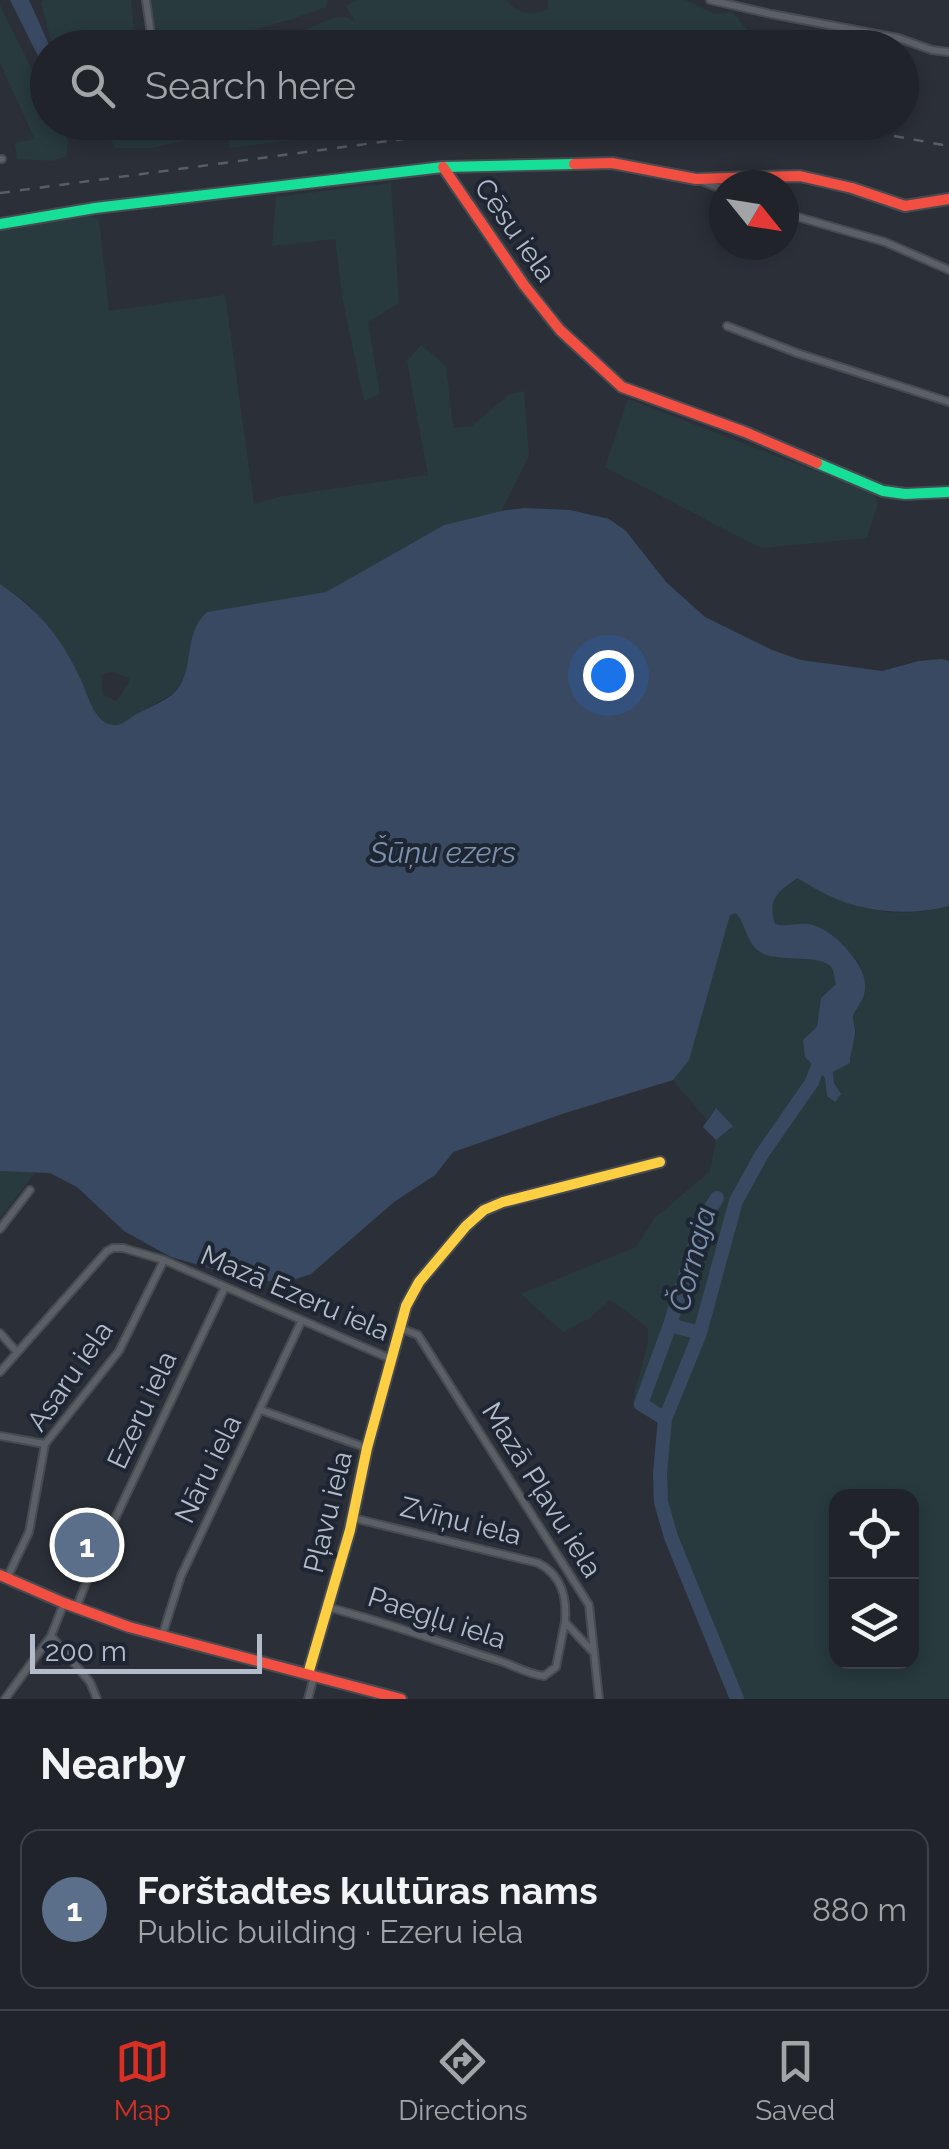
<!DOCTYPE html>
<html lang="en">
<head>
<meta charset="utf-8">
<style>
  :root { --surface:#20242a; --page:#282c32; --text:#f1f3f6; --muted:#a2a4a8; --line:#3d4147; --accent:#d93025 }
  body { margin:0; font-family:Raleway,sans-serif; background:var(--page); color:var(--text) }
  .controls { position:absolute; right:30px; bottom:30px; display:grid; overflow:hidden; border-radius:20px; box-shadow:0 5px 15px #0003 }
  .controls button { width:90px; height:90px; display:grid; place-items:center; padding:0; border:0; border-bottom:2px solid var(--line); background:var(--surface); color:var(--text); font:50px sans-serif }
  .compass { position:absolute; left:709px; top:170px; width:90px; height:90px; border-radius:50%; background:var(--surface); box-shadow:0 5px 15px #0003; rotate:120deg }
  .scale { position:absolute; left:30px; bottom:25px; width:232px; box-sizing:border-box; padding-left:10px; border:5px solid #b5bcc9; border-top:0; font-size:28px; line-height:35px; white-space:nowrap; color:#b5bcc9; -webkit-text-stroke:8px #1e2633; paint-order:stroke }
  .you { position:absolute; left:608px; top:675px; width:35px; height:35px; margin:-25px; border:8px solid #fff; border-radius:50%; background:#1a73e8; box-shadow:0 0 0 15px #1a73e833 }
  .badge { display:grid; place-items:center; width:65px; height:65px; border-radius:50%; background:var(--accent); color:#fff; font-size:32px; font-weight:700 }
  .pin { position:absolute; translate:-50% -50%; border:5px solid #fff; box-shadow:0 2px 10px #0006 }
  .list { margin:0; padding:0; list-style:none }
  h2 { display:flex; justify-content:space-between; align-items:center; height:130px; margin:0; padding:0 40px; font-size:42px }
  h2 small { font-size:32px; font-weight:400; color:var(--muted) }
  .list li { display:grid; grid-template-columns:65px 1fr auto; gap:30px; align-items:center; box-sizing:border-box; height:160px; margin:0 20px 20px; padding:0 20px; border:2px solid var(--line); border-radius:20px }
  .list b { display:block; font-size:38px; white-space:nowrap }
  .list p { margin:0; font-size:32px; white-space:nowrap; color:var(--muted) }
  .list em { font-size:32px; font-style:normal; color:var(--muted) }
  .icon { flex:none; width:55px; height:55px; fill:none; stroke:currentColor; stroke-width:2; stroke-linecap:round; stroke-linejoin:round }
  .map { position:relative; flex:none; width:949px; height:1699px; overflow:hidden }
  .search { position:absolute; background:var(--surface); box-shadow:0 5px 15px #0003; left:30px; right:30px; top:30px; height:110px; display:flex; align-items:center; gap:25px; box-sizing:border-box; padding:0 35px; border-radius:55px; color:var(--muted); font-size:38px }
  .sheet { height:310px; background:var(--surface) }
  nav { display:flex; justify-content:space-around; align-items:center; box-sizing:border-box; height:140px; border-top:2px solid var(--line); background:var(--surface); font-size:28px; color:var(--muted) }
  nav a { display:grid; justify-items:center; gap:5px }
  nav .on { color:var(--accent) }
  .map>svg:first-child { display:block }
</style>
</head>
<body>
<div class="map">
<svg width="949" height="1699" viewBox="0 0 949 1699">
  <rect width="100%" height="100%" fill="#2b3038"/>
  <path fill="#283a3e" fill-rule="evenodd" d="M44 0H131L134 34 142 36 144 47H116H118L117 37 53 47 41 3Z
    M151 0H327L326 7 292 19 193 47 158 48Z
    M357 0H507C516 15 533 16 548 9V0H685L714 14 732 12 749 32 758 47H251L300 32 333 18 345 17 356 22 346 6Z
    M0 5 47 100 48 122 59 123 68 141 66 156 53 161 17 159 15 143 35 139 0 63Z
    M103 123V122L429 123 229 148 227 132 151 148H115Z
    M391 183 399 303 368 322 380 394 364 401 343 301 335 239 272 246 276 197Z
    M90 216 99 220 109 311 225 295 254 504 283 496 428 475 407 361 421 345 446 366 453 428 472 426 508 395 524 391 529 455 501 511 444 525 326 592 207 612 202 649 174 693 149 707 123 733 88 714 30 605 0 584V230ZM112 672 129 678V682L116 701 103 695 101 677 104 673Z
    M628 399 873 493 878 503 867 538 761 548 605 467Z
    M793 867C813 879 833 895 855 904 883 916 920 914 949 906V1699H731L710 1641 674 1564 653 1497 658 1422 633 1408C633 1382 652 1350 647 1327L614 1302 609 1301 590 1318 563 1332 521 1294 636 1247 655 1218 710 1171 716 1140 733 1125 716 1108 707 1120 673 1080 565 1113 454 1152 440 1169 434 1136 701 920ZM842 943 861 966 865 982 864 996 853 1017 856 1034 851 1051 850 1062 833 1072 836 1088 827 1096 825 1078 805 1057 817 1027 821 998 836 984 831 967 823 960 774 958ZM836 1496H912V1662H836Z
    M0 1171 36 1172 0 1218Z"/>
  <path fill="#3a4962" d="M10 0H29L50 47 48 48 47 66H43Z
    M524 508 570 510 609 519 626 531 666 582 705 617 772 650 801 660 882 671 919 661 942 659 949 661V906C913 916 866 913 832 897 820 892 808 884 797 878 778 892 767 899 775 924 788 928 800 921 813 925 825 929 837 938 845 947 857 961 869 976 864 995 862 1003 855 1009 853 1017 853 1021 855 1028 855 1032 855 1042 850 1052 850 1063L833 1072 834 1083 841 1094 835 1102 827 1096 825 1078 805 1057 803 1040 817 1027 821 998 836 984C834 979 834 973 832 968 822 953 780 963 762 953 746 944 747 926 736 913L730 915 689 1060 673 1080 565 1113 453 1152 435 1175 394 1202 311 1274 290 1281H255L171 1257 124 1231 77 1187 50 1173 0 1171V584C38 610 59 634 79 676 87 691 93 722 112 725 123 727 129 717 139 713 149 707 164 702 173 694 197 672 181 635 207 612L326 592 444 525 501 511Z
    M716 1108 733 1126 716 1140 703 1127Z"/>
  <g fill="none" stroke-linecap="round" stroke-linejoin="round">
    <path stroke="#3a4962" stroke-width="14" d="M670 1325 700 1333
      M665 1419 641 1404 670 1325 701 1224 717 1198
      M737 1699 671 1537 661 1502 660 1473 665 1419 700 1333 736 1201 762 1154 812 1082 822 1055"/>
    <defs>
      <path id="street" d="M146 0 153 48
        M710 0 771 14 898 38 932 50 949 52
        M0 159H2
        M702 181 724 190
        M784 213 885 242 949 270
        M727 326 797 353 949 402
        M0 1229 30 1190
        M400 1328 418 1335 589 1605 599 1699
        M0 1333 17 1352
        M0 1372 107 1251 113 1248H123L164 1260 391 1359
        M261 1410 367 1448
        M0 1436 45 1444
        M353 1518 538 1563C562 1575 567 1597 565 1622L593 1652
        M7 1578 29 1532 45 1444 119 1351 164 1260
        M327 1607C386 1622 442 1643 500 1661 515 1666 528 1674 544 1676L556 1667 565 1622
        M76 1608 95 1561 225 1287
        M51 1636 90 1682 97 1699
        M162 1636 181 1576 301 1322
        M5 1699 51 1636 64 1603
        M308 1699 314 1676"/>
      <path id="fast" d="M0 224 95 208 443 167 574 164
        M817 463 883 491 905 494 949 492"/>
      <path id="slow" d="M308 1674 350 1530 367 1448 406 1306 419 1282 466 1226 484 1210 503 1202 660 1162"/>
      <path id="jam" d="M574 164 612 163 696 179 800 176 852 188 905 206 949 199
        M443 167 524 285 560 330 622 387 745 432 817 463
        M0 1575 64 1603 129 1627 401 1699"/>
    </defs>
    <use href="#street" stroke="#474b51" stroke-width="10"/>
    <use href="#fast" stroke="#474b51" stroke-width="14"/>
    <use href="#slow" stroke="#474b51" stroke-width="14"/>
    <use href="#jam" stroke="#474b51" stroke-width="14"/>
    <use href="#street" stroke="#5b5f66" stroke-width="6"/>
    <use href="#fast" stroke="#16e098" stroke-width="10"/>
    <use href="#slow" stroke="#ffcf43" stroke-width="10"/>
    <use href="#jam" stroke="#f24e42" stroke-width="10"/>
    <path stroke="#595d64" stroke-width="2.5" stroke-dasharray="10 10" stroke-linecap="butt" d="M795 122 883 134 949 146
      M0 193 530 122"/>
  </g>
  <g text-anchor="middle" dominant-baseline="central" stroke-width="8" stroke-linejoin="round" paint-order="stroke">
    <g font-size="28" fill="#b5bcc9" stroke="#1e2633">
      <text transform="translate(515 230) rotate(55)">Cēsu iela</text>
      <text transform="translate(295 1293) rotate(23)">Mazā Ezeru iela</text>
      <text transform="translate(70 1376) rotate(-55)">Asaru iela</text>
      <text transform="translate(142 1410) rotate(-65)">Ezeru iela</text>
      <text transform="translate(208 1469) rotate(-64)">Nāru iela</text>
      <text transform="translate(542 1490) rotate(58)">Mazā Pļavu iela</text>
      <text transform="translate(328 1512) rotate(-76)">Pļavu iela</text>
      <text transform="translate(461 1521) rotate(14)">Zvīņu iela</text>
      <text transform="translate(437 1618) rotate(18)">Paegļu iela</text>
    </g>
    <g font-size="30" font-style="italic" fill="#7d91af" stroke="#1e2633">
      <text x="443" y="852">Šūņu ezers</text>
      <text transform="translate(692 1259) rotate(-75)">Čornaja</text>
    </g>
  </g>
</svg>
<div class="controls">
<button><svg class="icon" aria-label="locate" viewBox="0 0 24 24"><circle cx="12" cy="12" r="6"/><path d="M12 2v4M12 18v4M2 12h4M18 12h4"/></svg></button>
<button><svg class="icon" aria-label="layers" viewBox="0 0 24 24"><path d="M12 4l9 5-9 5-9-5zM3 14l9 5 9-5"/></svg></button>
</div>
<svg class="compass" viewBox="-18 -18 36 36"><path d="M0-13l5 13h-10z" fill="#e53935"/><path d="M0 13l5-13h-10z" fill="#a2a4a8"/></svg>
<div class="scale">200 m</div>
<div class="you"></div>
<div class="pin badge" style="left:87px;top:1545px;background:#5c6f8a">1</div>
<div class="search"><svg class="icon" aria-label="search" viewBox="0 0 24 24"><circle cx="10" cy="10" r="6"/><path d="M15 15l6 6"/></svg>Search here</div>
</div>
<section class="sheet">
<h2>Nearby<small></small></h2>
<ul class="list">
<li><span class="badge" style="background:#5c6f8a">1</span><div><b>Forštadtes kultūras nams</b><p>Public building · Ezeru iela</p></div><em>880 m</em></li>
</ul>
</section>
<nav>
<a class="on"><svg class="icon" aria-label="map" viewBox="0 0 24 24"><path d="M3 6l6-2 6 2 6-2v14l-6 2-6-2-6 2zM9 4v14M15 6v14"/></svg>Map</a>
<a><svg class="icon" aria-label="directions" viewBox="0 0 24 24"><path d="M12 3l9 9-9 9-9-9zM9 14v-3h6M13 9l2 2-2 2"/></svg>Directions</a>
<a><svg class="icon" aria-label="saved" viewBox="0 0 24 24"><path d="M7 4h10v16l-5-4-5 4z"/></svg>Saved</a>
</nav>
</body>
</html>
